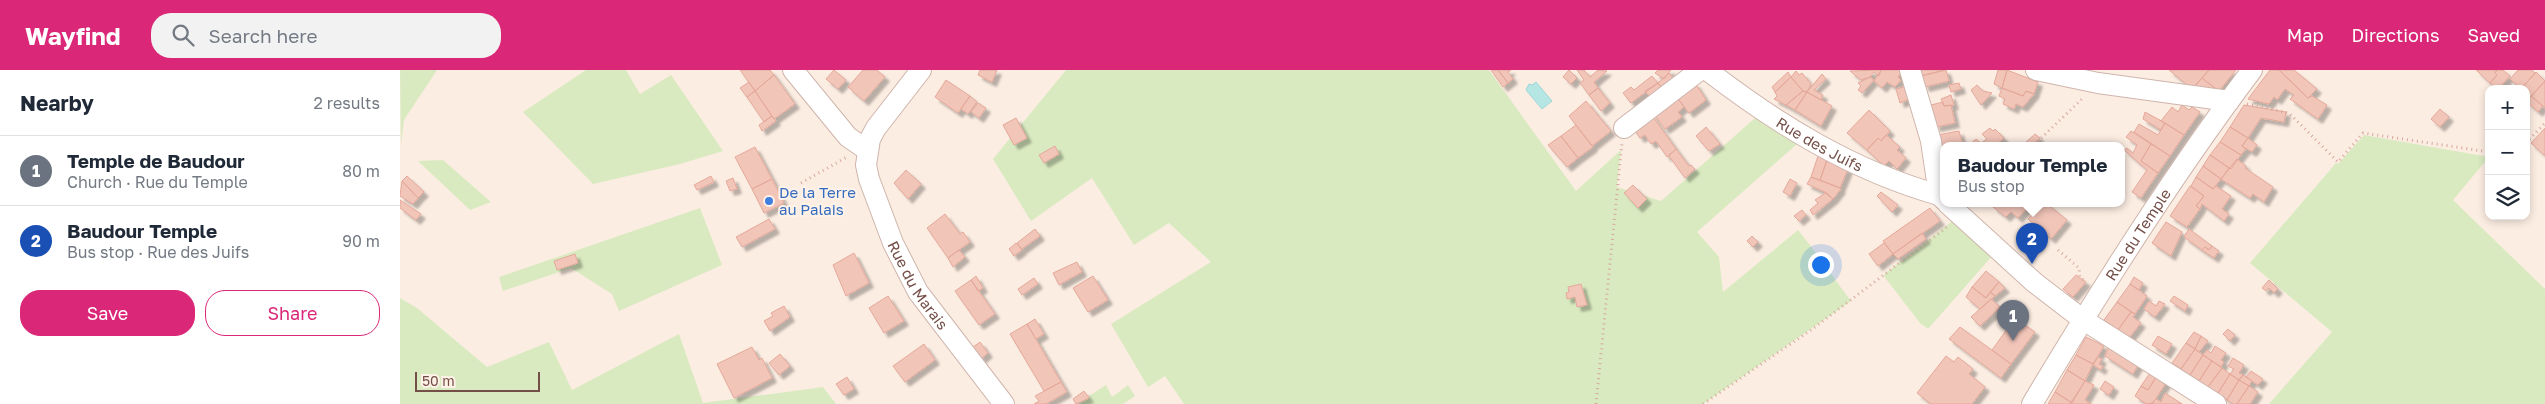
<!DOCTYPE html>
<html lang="en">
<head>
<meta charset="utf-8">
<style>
  :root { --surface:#fff; --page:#f2f2f3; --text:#1f2937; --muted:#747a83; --line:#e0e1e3; --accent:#db2777 }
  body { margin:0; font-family:"Golos Text",sans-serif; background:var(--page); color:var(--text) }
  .controls { position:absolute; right:15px; top:15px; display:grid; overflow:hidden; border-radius:10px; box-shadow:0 2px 8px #0003 }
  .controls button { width:45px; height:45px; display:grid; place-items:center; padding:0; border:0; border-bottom:1px solid var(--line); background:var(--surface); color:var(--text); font:25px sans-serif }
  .scale { position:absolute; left:15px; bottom:12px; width:125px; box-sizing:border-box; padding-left:5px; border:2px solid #744f48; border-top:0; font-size:14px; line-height:18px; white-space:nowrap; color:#744f48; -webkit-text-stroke:4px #fff2e8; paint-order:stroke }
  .you { position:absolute; left:1420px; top:194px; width:18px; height:18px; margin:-12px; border:4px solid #fff; border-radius:50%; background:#1a73e8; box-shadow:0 0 0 8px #1a73e833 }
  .badge { display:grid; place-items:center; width:32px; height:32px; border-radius:50%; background:var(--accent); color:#fff; font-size:16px; font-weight:700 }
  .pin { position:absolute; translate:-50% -41px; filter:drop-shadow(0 1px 2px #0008) }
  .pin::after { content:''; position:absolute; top:26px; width:18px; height:15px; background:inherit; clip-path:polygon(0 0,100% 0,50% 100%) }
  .popup { position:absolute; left:1540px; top:72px; width:185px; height:65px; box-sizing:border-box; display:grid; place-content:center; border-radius:10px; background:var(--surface); filter:drop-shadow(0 1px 4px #0005); font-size:16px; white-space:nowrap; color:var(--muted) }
  .popup b { font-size:19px; color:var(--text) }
  .popup::after { content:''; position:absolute; left:50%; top:100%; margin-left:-10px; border:10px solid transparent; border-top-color:var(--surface) }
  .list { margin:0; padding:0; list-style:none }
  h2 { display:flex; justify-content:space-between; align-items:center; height:65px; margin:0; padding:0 20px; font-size:21px }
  h2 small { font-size:16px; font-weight:400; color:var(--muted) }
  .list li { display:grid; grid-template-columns:32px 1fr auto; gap:15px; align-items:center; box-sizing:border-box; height:70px; padding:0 20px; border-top:1px solid var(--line) }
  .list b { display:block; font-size:19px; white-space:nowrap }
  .list p { margin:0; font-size:16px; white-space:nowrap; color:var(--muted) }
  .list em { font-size:16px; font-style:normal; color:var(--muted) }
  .actions { display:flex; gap:10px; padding:15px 20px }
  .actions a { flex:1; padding:11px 0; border:1px solid var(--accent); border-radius:20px; text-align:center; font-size:18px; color:var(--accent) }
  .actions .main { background:var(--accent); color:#fff }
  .icon { flex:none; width:28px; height:28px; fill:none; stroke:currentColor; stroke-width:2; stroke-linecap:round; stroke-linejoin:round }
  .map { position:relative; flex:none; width:2145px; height:334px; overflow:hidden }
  header { display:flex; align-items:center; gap:30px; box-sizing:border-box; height:70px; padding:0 25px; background:var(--accent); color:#fff }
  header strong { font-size:24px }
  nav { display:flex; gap:28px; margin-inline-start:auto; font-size:18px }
  .search { width:350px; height:45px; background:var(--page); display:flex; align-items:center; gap:12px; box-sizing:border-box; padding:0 18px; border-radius:20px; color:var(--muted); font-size:19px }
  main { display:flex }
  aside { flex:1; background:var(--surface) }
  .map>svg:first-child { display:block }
</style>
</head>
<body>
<header>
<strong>Wayfind</strong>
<div class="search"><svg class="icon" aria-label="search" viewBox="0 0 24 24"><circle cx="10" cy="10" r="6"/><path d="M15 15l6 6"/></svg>Search here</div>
<nav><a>Map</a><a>Directions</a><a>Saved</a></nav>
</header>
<main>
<aside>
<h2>Nearby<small>2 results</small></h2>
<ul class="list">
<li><span class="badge" style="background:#6b7280">1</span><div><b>Temple de Baudour</b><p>Church · Rue du Temple</p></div><em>80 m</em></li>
<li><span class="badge" style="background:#1a4fb4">2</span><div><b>Baudour Temple</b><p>Bus stop · Rue des Juifs</p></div><em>90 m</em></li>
</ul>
<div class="actions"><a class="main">Save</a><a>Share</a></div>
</aside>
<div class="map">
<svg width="2145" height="334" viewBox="0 0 2145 334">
  <defs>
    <filter id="shadow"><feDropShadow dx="4.5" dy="4.5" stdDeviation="1" flood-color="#0004"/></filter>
  </defs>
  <rect width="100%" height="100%" fill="#fcede2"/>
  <path fill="#d9eac0" d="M0 0H37L4 50 1 75Z
    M186 0H226L240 24 271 5 323 81 280 94 193 114 123 42Z
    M666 0H1089L1176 121 1221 80 1217 117 1261 131 1363 41 1405 67 1297 162 1319 187 1323 222 1398 160C1417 183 1433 207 1451 231L1303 334H784L765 306 748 317 711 254 811 192 769 153 734 175 692 108 631 151 593 89Z
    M1964 65 2089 87 2053 130 2145 219V334H1869L1932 262 1850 193 1936 93 1938 94Z
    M43 90 91 132 70 140 18 91Z
    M300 138 322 195 219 241 212 224 171 198 103 221 99 207Z
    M1555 149 1594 184 1528 259 1520 253 1483 205Z
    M0 228 17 238 87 297 149 272 172 320 279 264 303 333 423 317 436 334H0Z
    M706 315 712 327 728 315 735 326 723 334H677Z"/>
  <path fill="#b6e6e3" stroke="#9dd7d5" d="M1136 12 1152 31 1142 39 1126 20 1129 14 1132 15Z"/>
  <path fill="#f2c5b9" stroke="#e4a89a" filter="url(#shadow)" d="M340 0H370L374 5 355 21Z
    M434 0 446 10 438 19 426 9Z
    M463 0H477L485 7 464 31 448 17Z
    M580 0H597L592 12 578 5Z
    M1091 0H1098L1108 13 1103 17Z
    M1098 0H1111L1108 2 1113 9 1108 13Z
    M1169 0 1177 8 1171 14 1163 7Z
    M1177 0H1184L1190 7 1198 0 1207 1 1194 12 1198 18 1189 25 1180 13 1184 10Z
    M1258 0H1271L1264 9 1255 3Z
    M1481 0 1479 6 1474 2 1470 7 1461 10 1450 1Z
    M1481 0H1503L1498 7 1501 10 1495 17 1487 12 1482 18 1474 11Z
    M1520 0H1544L1521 6Z
    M1546 0 1549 11 1525 17 1521 6Z
    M1598 0H1607L1602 18 1594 14Z
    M1607 0 1638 12 1634 24 1626 21 1623 26 1602 18Z
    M1769 0H1809L1792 19Z
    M1809 0H1836L1819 21 1802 8Z
    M1870 0H1879L1908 28 1912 26 1927 35 1918 49 1890 29 1894 25 1885 19 1877 30 1874 27 1869 34 1848 29Z
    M1879 0H1894L1917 19 1908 28Z
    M2076 0H2097L2095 3 2097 5 2090 13Z
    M2097 0H2103L2110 6 2098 19 2090 13 2097 5 2095 3Z
    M2118 0H2132L2135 3 2121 19 2110 9Z
    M1396 1 1399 5 1402 3 1411 14 1407 22 1403 21 1391 7Z
    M1388 2 1391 7 1375 22 1372 17Z
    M2136 2 2145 11 2130 28 2126 25V19H2121Z
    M1269 3 1277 13 1264 22 1258 13Z
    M1422 4 1426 9 1414 20 1423 25 1421 30 1407 22Z
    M374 5 395 34 374 49 355 21Z
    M1252 6 1258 13 1231 33 1223 23 1231 17 1234 20Z
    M1391 7 1403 21 1386 35 1374 29 1377 26 1375 22Z
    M1470 7 1474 10 1462 23 1458 20 1461 16 1458 13Z
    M1802 8 1816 19 1814 24H1805L1795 16Z
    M546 10 570 26 558 43 535 27Z
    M2145 11V38L2131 26Z
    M349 12 355 21 347 27 340 18Z
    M1258 13 1264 22 1252 30 1245 21Z
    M1295 13 1306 30 1289 43 1276 26Z
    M1559 13 1561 19 1551 22 1549 15Z
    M1577 15 1583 21 1592 23 1581 35 1571 20Z
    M1508 16 1512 28 1500 33 1496 19Z
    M1198 18 1210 33 1201 41 1189 25Z
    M1602 18 1623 26 1626 21 1634 24 1623 37 1616 34 1614 39 1603 34 1605 29 1599 26Z
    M355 21 372 46 364 52 347 27Z
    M1403 21 1407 22 1395 40 1386 35Z
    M1407 22 1432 36 1421 56 1395 40Z
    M1551 25 1554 35 1544 36 1541 29Z
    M570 26 577 32 568 44 561 39Z
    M1276 26 1284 37 1278 42 1282 47 1265 59 1252 42Z
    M2131 26 2143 36 2138 42 2127 32Z
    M1186 31 1211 61 1192 76 1169 46Z
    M1543 32 1544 36 1551 35 1555 53 1536 57 1531 35Z
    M578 33 586 38 579 48 571 42Z
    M1782 35 1789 40 1792 37 1800 42 1784 65 1761 51 1772 37 1778 42Z
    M1844 35 1886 42 1884 52 1861 48 1848 68 1830 57Z
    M2040 39 2049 47 2040 57 2031 49Z
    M1469 40 1490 61 1481 71 1478 68 1467 80 1447 63Z
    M1745 42 1765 53 1761 60 1743 49Z
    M1251 44 1276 79 1267 87 1256 71 1251 74 1245 65 1240 68 1233 58Z
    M372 46 376 51 362 61 359 55Z
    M616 48 627 68 614 75 603 55Z
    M1765 53 1784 65 1770 86 1734 62 1739 54 1758 65Z
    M1176 55 1193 77 1178 88 1161 66Z
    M1306 57 1320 74 1309 81 1296 66Z
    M1830 57 1848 68 1842 76 1846 79 1841 85 1820 72Z
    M1590 58 1593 61 1595 59 1604 68 1596 75H1569L1576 69 1581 73 1587 69 1582 64Z
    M2145 58V86L2131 73Z
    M1559 61 1563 75H1543V85L1538 65Z
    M1731 61 1751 74 1741 91 1758 103 1741 128 1732 122 1747 100 1724 80 1727 78 1733 83 1737 75 1726 67Z
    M1635 64 1640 68 1632 75H1628L1625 73Z
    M1486 65 1500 77 1497 80 1506 88 1497 99 1489 91 1484 96 1467 80 1478 68 1481 71Z
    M1161 66 1178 88 1167 97 1148 75Z
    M1848 68 1857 75 1852 82 1842 76Z
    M1820 72 1841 85 1831 99 1810 85Z
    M1751 74 1770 86 1758 103 1741 91Z
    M655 76 659 84 644 93 639 85Z
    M355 77 372 109 352 119 335 87Z
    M1276 79 1289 96 1291 95 1295 99 1285 108 1269 86Z
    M1810 85 1829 98 1821 109 1803 96Z
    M1418 86 1427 90 1420 110 1411 107Z
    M1837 89 1846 96 1845 98 1873 117 1864 132 1853 124 1850 128 1821 109Z
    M1427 90 1448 99 1440 118 1420 110Z
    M1803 96 1821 109 1813 119 1796 107Z
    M506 100 521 114 508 129 494 113Z
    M7 106 24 122 18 128 2 111Z
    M311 106 314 112 297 120 294 115Z
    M1411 107 1440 118 1441 119 1433 129 1427 123 1407 114Z
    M1796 107 1813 119 1816 116 1831 126 1822 139 1829 144 1824 151 1802 134 1800 139 1796 136 1804 126 1791 116Z
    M333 108 337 119 330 121 326 111Z
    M372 109 384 133 364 143 352 119Z
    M1390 109 1397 113 1390 126 1383 122Z
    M2 111 18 128 13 134 0 126Z
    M1233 115 1247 129 1238 138 1224 123Z
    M1790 116 1804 126 1796 136 1800 139 1787 157 1770 146Z
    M1481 122 1498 135 1492 142 1477 126Z
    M1425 123 1433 129 1413 145 1410 140 1418 133 1415 130Z
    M0 130 21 144 16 150 0 138Z
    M1597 133H1623L1628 137 1618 148 1611 142 1606 147 1593 137Z
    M1643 133H1646L1667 150 1651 169 1628 149Z
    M1530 138 1540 151 1493 184 1483 171Z
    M1402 140 1406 145 1399 151 1394 146Z
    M545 144 560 164 563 162 570 172 548 188 527 158Z
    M369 149 375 159 342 177 336 167Z
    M1766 152 1782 162 1771 186 1752 173Z
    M635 159 640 166 622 179 617 173Z
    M1789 159 1812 176 1809 180 1805 177 1802 180 1784 167Z
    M1522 163 1526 169 1498 189 1493 184Z
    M1352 166 1358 172 1353 177 1347 171Z
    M616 173 622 180 614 186 609 179Z
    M1484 173 1493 184 1478 196 1469 184Z
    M1812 176 1819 181 1814 188 1802 180 1805 177 1809 180Z
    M559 180 565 187 553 197 548 188Z
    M454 183 469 213 446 226 433 195Z
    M175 184 178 193 157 200 154 191Z
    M677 192 682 202 659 215 653 203Z
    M1586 201 1599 212 1586 228 1572 217Z
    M1676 205 1686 212 1673 227 1663 219Z
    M576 206 583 218 578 221 571 210Z
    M693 206 708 230 688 242 673 218Z
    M1734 207 1743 213 1739 220 1730 214Z
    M634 208 638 214 622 225 618 219Z
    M571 210 595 244 579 255 555 221Z
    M1869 210 1878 219 1874 223 1869 218 1866 221 1862 218Z
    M1599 212 1605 218 1595 226 1590 222Z
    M1181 214 1187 235 1177 237 1175 227 1167 229 1166 223 1169 222 1168 217Z
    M1730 214 1747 226 1735 244 1717 232Z
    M1572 217 1586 228 1590 222 1595 226 1580 239 1566 227Z
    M488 226 504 251 484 263 469 238Z
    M1774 226 1788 235 1785 241 1770 231Z
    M1591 229 1600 237 1580 256 1571 247Z
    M1749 231 1756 236 1759 231 1765 234 1755 247 1744 239Z
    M1717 232 1731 242 1718 260 1704 250Z
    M384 236 390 247 370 261 364 251 373 246 371 243Z
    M1731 242 1735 244 1733 247 1741 253 1729 268 1718 260Z
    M1615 248 1635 262 1611 294 1592 280Z
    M635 249 644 264 636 269 627 254Z
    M627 254 661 312 644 321 610 264Z
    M1560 257 1611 294 1601 308 1549 269Z
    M1828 259 1835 265 1830 271 1823 264Z
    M1794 262 1801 266 1795 279 1786 273Z
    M1758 266 1772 274 1766 284 1752 275Z
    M1801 266 1808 271 1799 282 1795 279Z
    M1686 267 1704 276 1693 294 1676 285Z
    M580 272 588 283 581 289 573 277Z
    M1786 273 1795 279 1781 299 1772 293Z
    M524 274 535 290 505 312 493 296Z
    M1709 275 1740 292 1733 304 1705 286Z
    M1815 276 1826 283 1821 290 1824 292 1821 297 1803 285 1807 280 1811 283Z
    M352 277 359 290 362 288 372 308 334 328 317 294Z
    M1795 279 1803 285 1790 305 1781 299Z
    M380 284 390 296 379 305 369 293Z
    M1676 285 1693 294 1685 311 1667 300Z
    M1803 285 1812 291 1799 311 1790 305Z
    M1546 286 1554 292 1558 287 1573 299 1569 304 1585 317 1572 334H1531L1517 323Z
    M1698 287 1702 289 1699 294 1703 296 1701 300 1693 295Z
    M1833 288 1844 295 1839 303 1843 305 1839 310 1830 304 1834 299 1828 296Z
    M1812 291 1822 298 1808 317 1799 311Z
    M1822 298 1830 304 1818 323 1808 317Z
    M1667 300 1685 311 1672 333 1655 322Z
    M1752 300 1758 304 1748 320 1741 316Z
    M1851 301 1863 309 1858 315 1846 307Z
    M1758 304 1768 310 1753 333 1746 334 1735 326 1741 316 1748 320Z
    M1830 304 1839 310 1827 330 1818 323Z
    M1843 305 1852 311 1849 316 1839 310Z
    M447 307 454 319 444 325 436 314Z
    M1839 310 1849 316 1837 334H1833L1827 330Z
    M1685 311 1694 315 1685 330 1691 334H1670Z
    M1705 311 1714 317 1709 325 1700 319Z
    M661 312 667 322 646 334H634L639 331 635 326Z
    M1849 316 1858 322 1850 334H1837Z
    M684 321 689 328 676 334 673 329Z
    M1655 322 1671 332 1670 334H1648Z
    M1765 323 1782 334H1751L1756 329 1761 332Z"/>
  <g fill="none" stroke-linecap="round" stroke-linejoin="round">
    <defs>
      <g id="minor">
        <path d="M393 0 448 67 467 80"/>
        <path id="s1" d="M521 0 476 58 470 69 466 95 469 109 493 173 518 222 604 334"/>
        <path id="s2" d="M1307 0C1377 54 1453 101 1539 125L1543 129"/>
        <path d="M1510 0 1531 71 1539 125"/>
        <path d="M1636 0 1698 13 1829 31"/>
        <path d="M1224 58 1300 0"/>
        <path d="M1547 133 1635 213 1682 249 1816 334"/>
        <path id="s3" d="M1632 334C1700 220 1772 106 1852 0"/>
      </g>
    </defs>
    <use href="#minor" stroke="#cfb5ac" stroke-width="22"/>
    <path stroke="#d6a89d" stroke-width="3" stroke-dasharray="1 4" stroke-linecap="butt" d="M1847 34 1889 43 1938 92 1963 63 2089 82
      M2126 73 2145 53
      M1634 75 1684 27
      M401 113 447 87
      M1658 180 1679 198 1680 207 1686 212
      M1196 334 1222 73
      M1303 334 1411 260 1547 157"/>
    <use href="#minor" stroke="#fff" stroke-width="20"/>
  </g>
  <circle fill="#3f7fe0" stroke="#fff2e8" stroke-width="2" cx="369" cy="131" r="5"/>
  <g text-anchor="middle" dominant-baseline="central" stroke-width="4" stroke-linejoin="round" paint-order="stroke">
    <g font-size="15" fill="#744f48" stroke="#fff2e8">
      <text stroke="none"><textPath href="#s2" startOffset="135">Rue des Juifs</textPath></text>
      <text stroke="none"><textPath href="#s3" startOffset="200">Rue du Temple</textPath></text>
      <text stroke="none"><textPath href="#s1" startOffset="244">Rue du Marais</textPath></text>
    </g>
    <g font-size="15" fill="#366cbe" stroke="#fff2e8" text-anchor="start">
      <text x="379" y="122">De la Terre<tspan x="379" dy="17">au Palais</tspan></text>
    </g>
  </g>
</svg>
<div class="controls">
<button>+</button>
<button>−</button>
<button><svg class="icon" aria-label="layers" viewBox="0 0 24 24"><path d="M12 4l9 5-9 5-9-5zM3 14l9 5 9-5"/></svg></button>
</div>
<div class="scale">50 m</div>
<div class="you"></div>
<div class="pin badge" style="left:1613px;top:271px;background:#6b7280">1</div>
<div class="pin badge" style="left:1632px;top:194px;background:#1a4fb4">2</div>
<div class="popup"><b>Baudour Temple</b>Bus stop</div>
</div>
</main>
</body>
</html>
